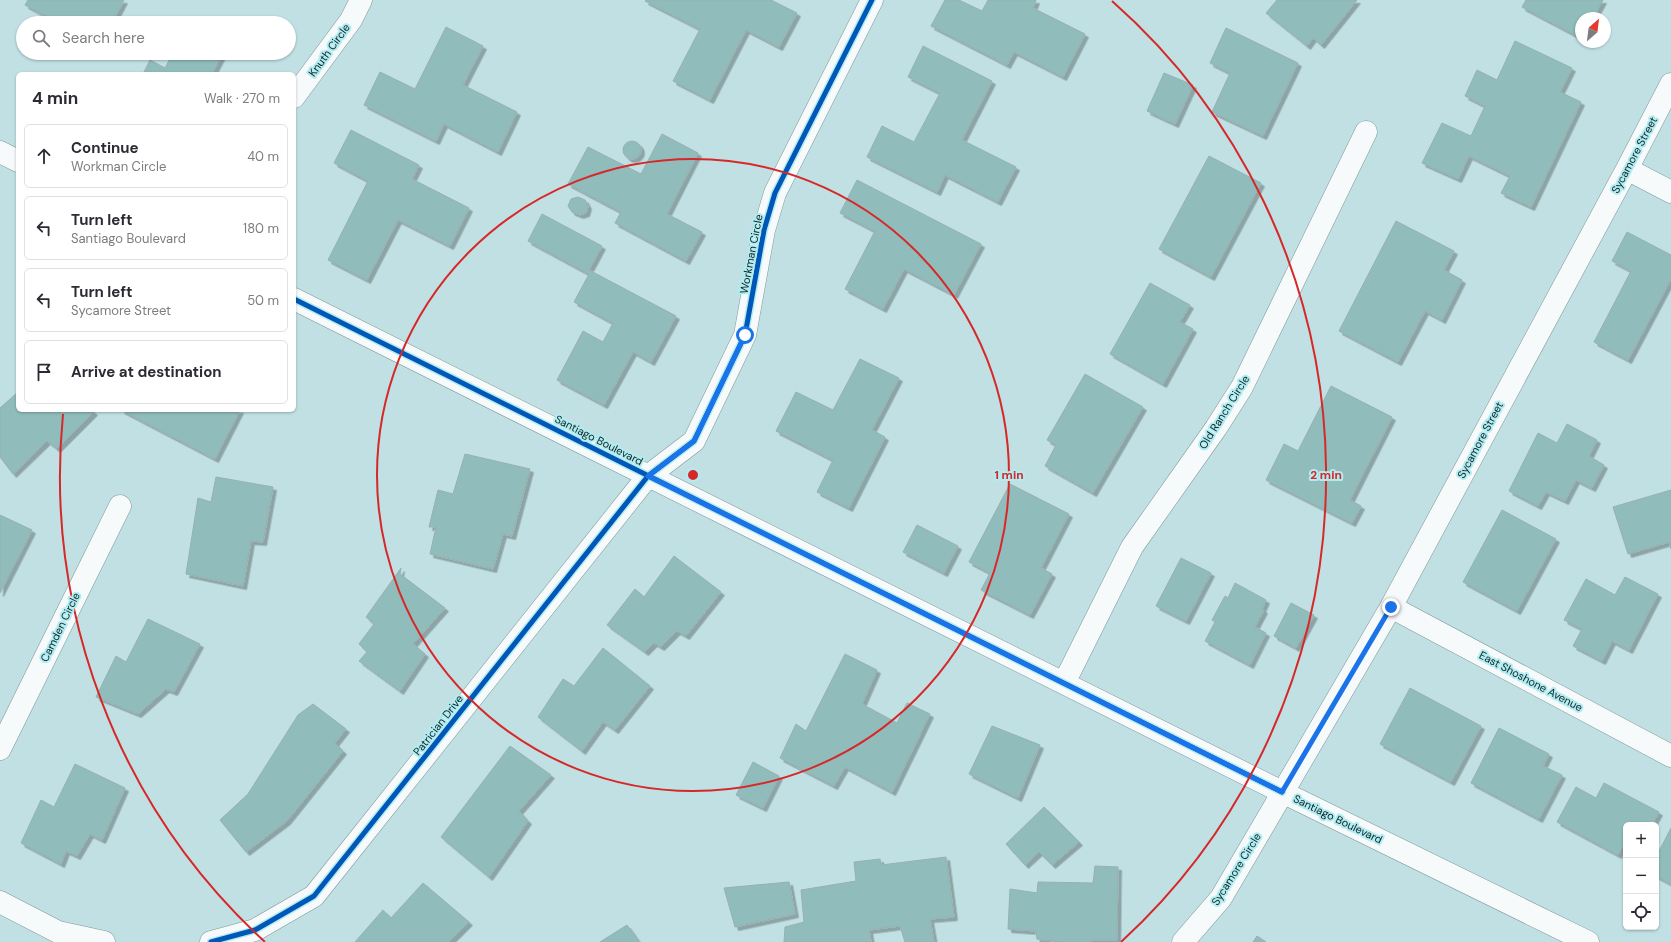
<!DOCTYPE html>
<html lang="en">
<head>
<meta charset="utf-8">
<style>
  :root { --surface:#fff; --page:#f2f2f3; --text:#2b2b33; --muted:#7c7c81; --line:#e1e1e2 }
  body { margin:0; font-family:"DM Sans",sans-serif; background:var(--page); color:var(--text) }
  .controls { position:absolute; right:12px; bottom:12px; display:grid; overflow:hidden; border-radius:6px; box-shadow:0 1px 3px #0004 }
  .controls button { width:36px; height:36px; display:grid; place-items:center; padding:0; border:0; border-bottom:1px solid var(--line); background:var(--surface); color:var(--text); font:20px sans-serif }
  .compass { position:absolute; left:1575px; top:12px; width:36px; height:36px; border-radius:50%; background:var(--surface); box-shadow:0 1px 3px #0004; rotate:28deg }
  .stop { position:absolute; width:12px; height:12px; margin:-9px; border:3px solid #1a73e8; border-radius:50%; background:#fff }
  .stop.end { background:#1a73e8; border-color:#fff; box-shadow:0 1px 4px #0008 }
  .list { margin:0; padding:0; list-style:none }
  h2 { display:flex; justify-content:space-between; align-items:center; height:52px; margin:0; padding:0 16px; font-size:17px }
  h2 small { font-size:13px; font-weight:400; color:var(--muted) }
  .list li { display:grid; grid-template-columns:26px 1fr auto; gap:12px; align-items:center; box-sizing:border-box; height:64px; margin:0 8px 8px; padding:0 8px; border:1px solid var(--line); border-radius:6px }
  .list b { display:block; font-size:15px; white-space:nowrap }
  .list p { margin:0; font-size:13px; white-space:nowrap; color:var(--muted) }
  .list em { font-size:13px; font-style:normal; color:var(--muted) }
  .icon { flex:none; width:22px; height:22px; fill:none; stroke:currentColor; stroke-width:2; stroke-linecap:round; stroke-linejoin:round }
  .map { position:relative; flex:none; width:1671px; height:942px; overflow:hidden }
  .search { position:absolute; background:var(--surface); box-shadow:0 1px 3px #0004; left:16px; top:16px; width:280px; height:44px; display:flex; align-items:center; gap:10px; box-sizing:border-box; padding:0 14px; border-radius:22px; color:var(--muted); font-size:15px }
  .panel { position:absolute; background:var(--surface); box-shadow:0 1px 3px #0004; left:16px; top:72px; width:280px; height:340px; border-radius:6px }
  .map>svg:first-child { display:block }
</style>
</head>
<body>
<div class="map">
<svg width="1671" height="942" viewBox="0 0 1671 942">
  <defs>
    <filter id="shadow"><feDropShadow dx="3.5" dy="3.5" stdDeviation="0" flood-color="#0004"/></filter>
  </defs>
  <rect width="100%" height="100%" fill="#c0e0e3"/>
  <path fill="#90bdbb" stroke="#97b0b0" filter="url(#shadow)" d="M28 0H124L112 23H59L25 5Z
    M646 0H771L797 13 779 47 746 30 710 100 673 81 700 29 645 1Z
    M945 0H959L982 11 988 0H1036L1033 8 1085 34 1063 77 1014 52 1007 65 931 26Z
    M1277 0H1357L1321 45 1313 38 1307 46 1266 13Z
    M1526 0H1603L1593 18H1581V38L1522 7Z
    M193 17 205 23H189Z
    M446 27 483 46 463 85 517 112 498 152 444 124 436 141 364 105 380 72 415 89Z
    M1226 28 1298 63 1263 136 1212 112 1230 73 1210 63Z
    M1515 41 1572 68 1560 92 1581 102 1531 207 1501 193 1510 176 1469 156 1458 179 1422 163 1442 123 1471 136 1485 106 1465 96 1477 70 1497 80Z
    M923 46 992 81 962 140 1016 167 998 202 945 175 937 192 867 157 882 126 914 142 940 93 908 77Z
    M173 53H223L212 74H143L150 60 165 68Z
    M1164 73 1193 85 1175 124 1147 111Z
    M351 130 419 165 412 179 469 208 450 246 398 220 367 280 328 260 368 181 334 163Z
    M662 134 698 153 667 214 702 232 686 261 615 223 621 212 568 184 588 147 641 174Z
    M623 150a9 9 0 1 1 18 0a9 9 0 1 1-18 0Z
    M1209 156 1261 183 1211 277 1159 249Z
    M857 180 981 244 954 295 904 269 883 309 845 289 875 231 840 213Z
    M578 197 585 200 588 206 586 213 580 215 572 212 568 206 571 199Z
    M542 214 602 246 589 270 676 316 651 362 633 352 604 405 557 380 583 331 603 342 613 323 574 302 589 274 528 241Z
    M1396 221 1454 251 1444 270 1462 280 1442 320 1425 311 1398 362 1339 331Z
    M1627 232 1671 255V279L1628 360 1594 342 1631 271 1612 261Z
    M1150 283 1190 305 1180 322 1193 329 1163 384 1110 354Z
    M860 359 899 378 872 430 885 437 849 508 817 492 833 460 776 431 796 392 833 410Z
    M1085 374 1143 407 1093 493 1045 466 1056 445 1047 440Z
    M1331 386 1392 417 1350 500 1361 506 1352 523 1266 480 1284 444 1298 451Z
    M18 392V410H92L94 412 57 449 47 441 13 474 0 457V408Z
    M121 410H240L215 459Z
    M1567 424 1597 440 1589 456 1604 465 1592 488 1576 480 1565 501 1546 492 1538 506 1509 491 1538 433 1557 443Z
    M465 454 530 469 512 536 503 534 493 569 430 554 436 527H429L438 490 453 494Z
    M216 477 273 487 263 542 251 541 243 586 186 574 198 498 211 502Z
    M1010 484 1069 514 1041 568 1052 574 1030 615 981 590 990 573 969 562Z
    M1671 490V549L1669 542 1628 554 1613 507Z
    M1502 510 1556 539 1517 611 1463 582Z
    M0 515 32 530 0 593Z
    M917 525 958 546 944 573 903 552Z
    M674 556 721 592 686 636 677 631 661 647 654 643 645 652 607 625 635 589 644 597Z
    M1181 558 1211 573 1186 621 1156 606Z
    M401 568 400 574 445 608 413 644 425 654 400 691 359 661 367 652 359 644 374 624 366 617Z
    M1625 577 1658 594 1629 650 1612 641 1602 661 1573 646 1582 629 1564 620 1586 579 1615 595Z
    M1235 583 1266 600 1262 609 1264 610 1255 627 1266 633 1250 665 1205 641 1215 622 1212 620 1225 596 1228 598Z
    M1291 603 1314 615 1296 648 1274 636Z
    M148 619 200 644 174 692 166 689 138 714 96 697 116 656 126 662Z
    M603 648 650 686 615 730 603 722 582 751 538 717 563 679 574 686Z
    M845 654 877 670 862 704 897 723 907 703 930 714 892 792 845 767 834 786 780 758 796 724 806 731Z
    M1410 688 1481 726 1451 782 1380 744Z
    M313 704 346 729 335 743 343 751 287 821 246 852 220 820 248 794 298 715Z
    M992 726 1040 745 1018 798 969 774Z
    M1499 728 1549 754 1543 766 1562 775 1539 819 1471 783Z
    M510 746 551 775 519 811 528 821 489 877 441 837Z
    M753 762 779 776 763 808 736 795Z
    M75 764 125 788 102 840 90 834 77 856 66 851 61 864 21 843 41 800 54 807Z
    M1604 783 1659 812 1652 825H1626V840L1618 855 1557 822 1576 787 1596 798Z
    M1044 807 1079 842 1052 865 1039 852 1025 865 1006 844Z
    M1671 828V884L1656 876V857Z
    M946 857 954 917 930 919 934 942H905L900 926 869 930 871 942H784L785 927 804 922 801 890 856 881 854 862 880 859 881 865Z
    M1095 866 1118 867 1117 940H1091V942H1061L1037 939 1036 931 1008 929 1010 889 1037 893 1038 882 1093 883Z
    M789 882 795 914 735 927 724 888Z
    M423 883 469 922 449 942H355L383 910 391 918Z
    M627 925 639 942H600Z
    M1257 936 1266 942H1253Z"/>
  <g fill="none" stroke-linecap="round" stroke-linejoin="round">
    <defs>
      <path id="minor" d="M294 97 351 20 361 0
        M0 152 18 161
        M1627 169 1671 192
        M294 299 1282 792 1588 942
        M1391 607 1671 756
        M1064 683 1132 547 1216 428 1242 387 1366 132
        M0 749 120 506
        M0 902 58 932 104 942
        M211 942 255 930 314 896 648 476 694 441 745 335 764 230 775 193 872 0
        M1183 942 1221 898 1391 607 1627 169 1671 84"/>
    </defs>
    <use href="#minor" stroke="#80989b" stroke-width="23"/>
    <use href="#minor" stroke="#f6fafb" stroke-width="22"/>
    <defs>
      <path id="cycleway" d="M294 299 1282 792
        M211 942 255 930 314 896 648 476 694 441 745 335 764 230 775 193 872 0"/>
    </defs>
    <use href="#cycleway" stroke="#b2ecf1" stroke-width="8"/>
    <use href="#cycleway" stroke="#0057b8" stroke-width="5"/>
  </g>
  <g fill="none" stroke-linecap="round" stroke-linejoin="round">
    <path stroke="#1a73e8" stroke-width="5" d="M745 335 694 441 648 476 1282 792 1391 607"/>
  </g>
  <g fill="none" stroke="#d62828" stroke-width="2">
    <circle cx="693" cy="475" r="316"/>
    <path d="M265 942A633 633 0 0 1 63 414M1112 1A633 633 0 0 1 1121 942"/>
  </g>
  <g text-anchor="middle" dominant-baseline="central" stroke-width="4" stroke-linejoin="round" paint-order="stroke">
    <g font-size="11" fill="#0c2426" stroke="#b2ecf1">
      <text transform="translate(329 50) rotate(-54)">Knuth Circle</text>
      <text transform="translate(1634 155) rotate(-62)">Sycamore Street</text>
      <text transform="translate(751 254) rotate(-79)">Workman Circle</text>
      <text transform="translate(1224 412) rotate(-58)">Old Ranch Circle</text>
      <text transform="translate(599 440) rotate(27)">Santiago Boulevard</text>
      <text transform="translate(1480 440) rotate(-62)">Sycamore Street</text>
      <text transform="translate(60 627) rotate(-64)">Camden Circle</text>
      <text transform="translate(1531 681) rotate(28)">East Shoshone Avenue</text>
      <text transform="translate(438 725) rotate(-52)">Patrician Drive</text>
      <text transform="translate(1338 819) rotate(26)">Santiago Boulevard</text>
      <text transform="translate(1236 869) rotate(-58)">Sycamore Circle</text>
    </g>
  </g>
  <circle cx="693" cy="475" r="6" fill="#d62828" stroke="#b2ecf1" stroke-width="2"/>
  <g font-size="12" text-anchor="middle" font-weight="bold" fill="#d62828" stroke="#b2ecf1" stroke-width="4" stroke-linejoin="round" paint-order="stroke">
    <text x="1009" y="479">1 min</text>
    <text x="1326" y="479">2 min</text>
  </g>
</svg>
<div class="controls">
<button>+</button>
<button>−</button>
<button><svg class="icon" aria-label="locate" viewBox="0 0 24 24"><circle cx="12" cy="12" r="6"/><path d="M12 2v4M12 18v4M2 12h4M18 12h4"/></svg></button>
</div>
<svg class="compass" viewBox="-18 -18 36 36"><path d="M0-13l5 13h-10z" fill="#e53935"/><path d="M0 13l5-13h-10z" fill="#7c7c81"/></svg>
<div class="stop" style="left:745px;top:335px"></div>
<div class="stop end" style="left:1391px;top:607px"></div>
<div class="search"><svg class="icon" aria-label="search" viewBox="0 0 24 24"><circle cx="10" cy="10" r="6"/><path d="M15 15l6 6"/></svg>Search here</div>
<section class="panel">
<h2>4 min<small>Walk · 270 m</small></h2>
<ul class="list">
<li><svg class="icon" aria-label="ahead" viewBox="0 0 24 24"><path d="M12 20V5M6 11l6-6 6 6"/></svg><div><b>Continue</b><p>Workman Circle</p></div><em>40 m</em></li>
<li><svg class="icon" aria-label="left" viewBox="0 0 24 24"><path d="M17 20v-9H6M10 6l-5 5 5 5"/></svg><div><b>Turn left</b><p>Santiago Boulevard</p></div><em>180 m</em></li>
<li><svg class="icon" aria-label="left" viewBox="0 0 24 24"><path d="M17 20v-9H6M10 6l-5 5 5 5"/></svg><div><b>Turn left</b><p>Sycamore Street</p></div><em>50 m</em></li>
<li><svg class="icon" aria-label="arrive" viewBox="0 0 24 24"><path d="M6 21V4h12l-3 4 3 4H6"/></svg><div><b>Arrive at destination</b></div></li>
</ul>
</section>
</div>
</body>
</html>
